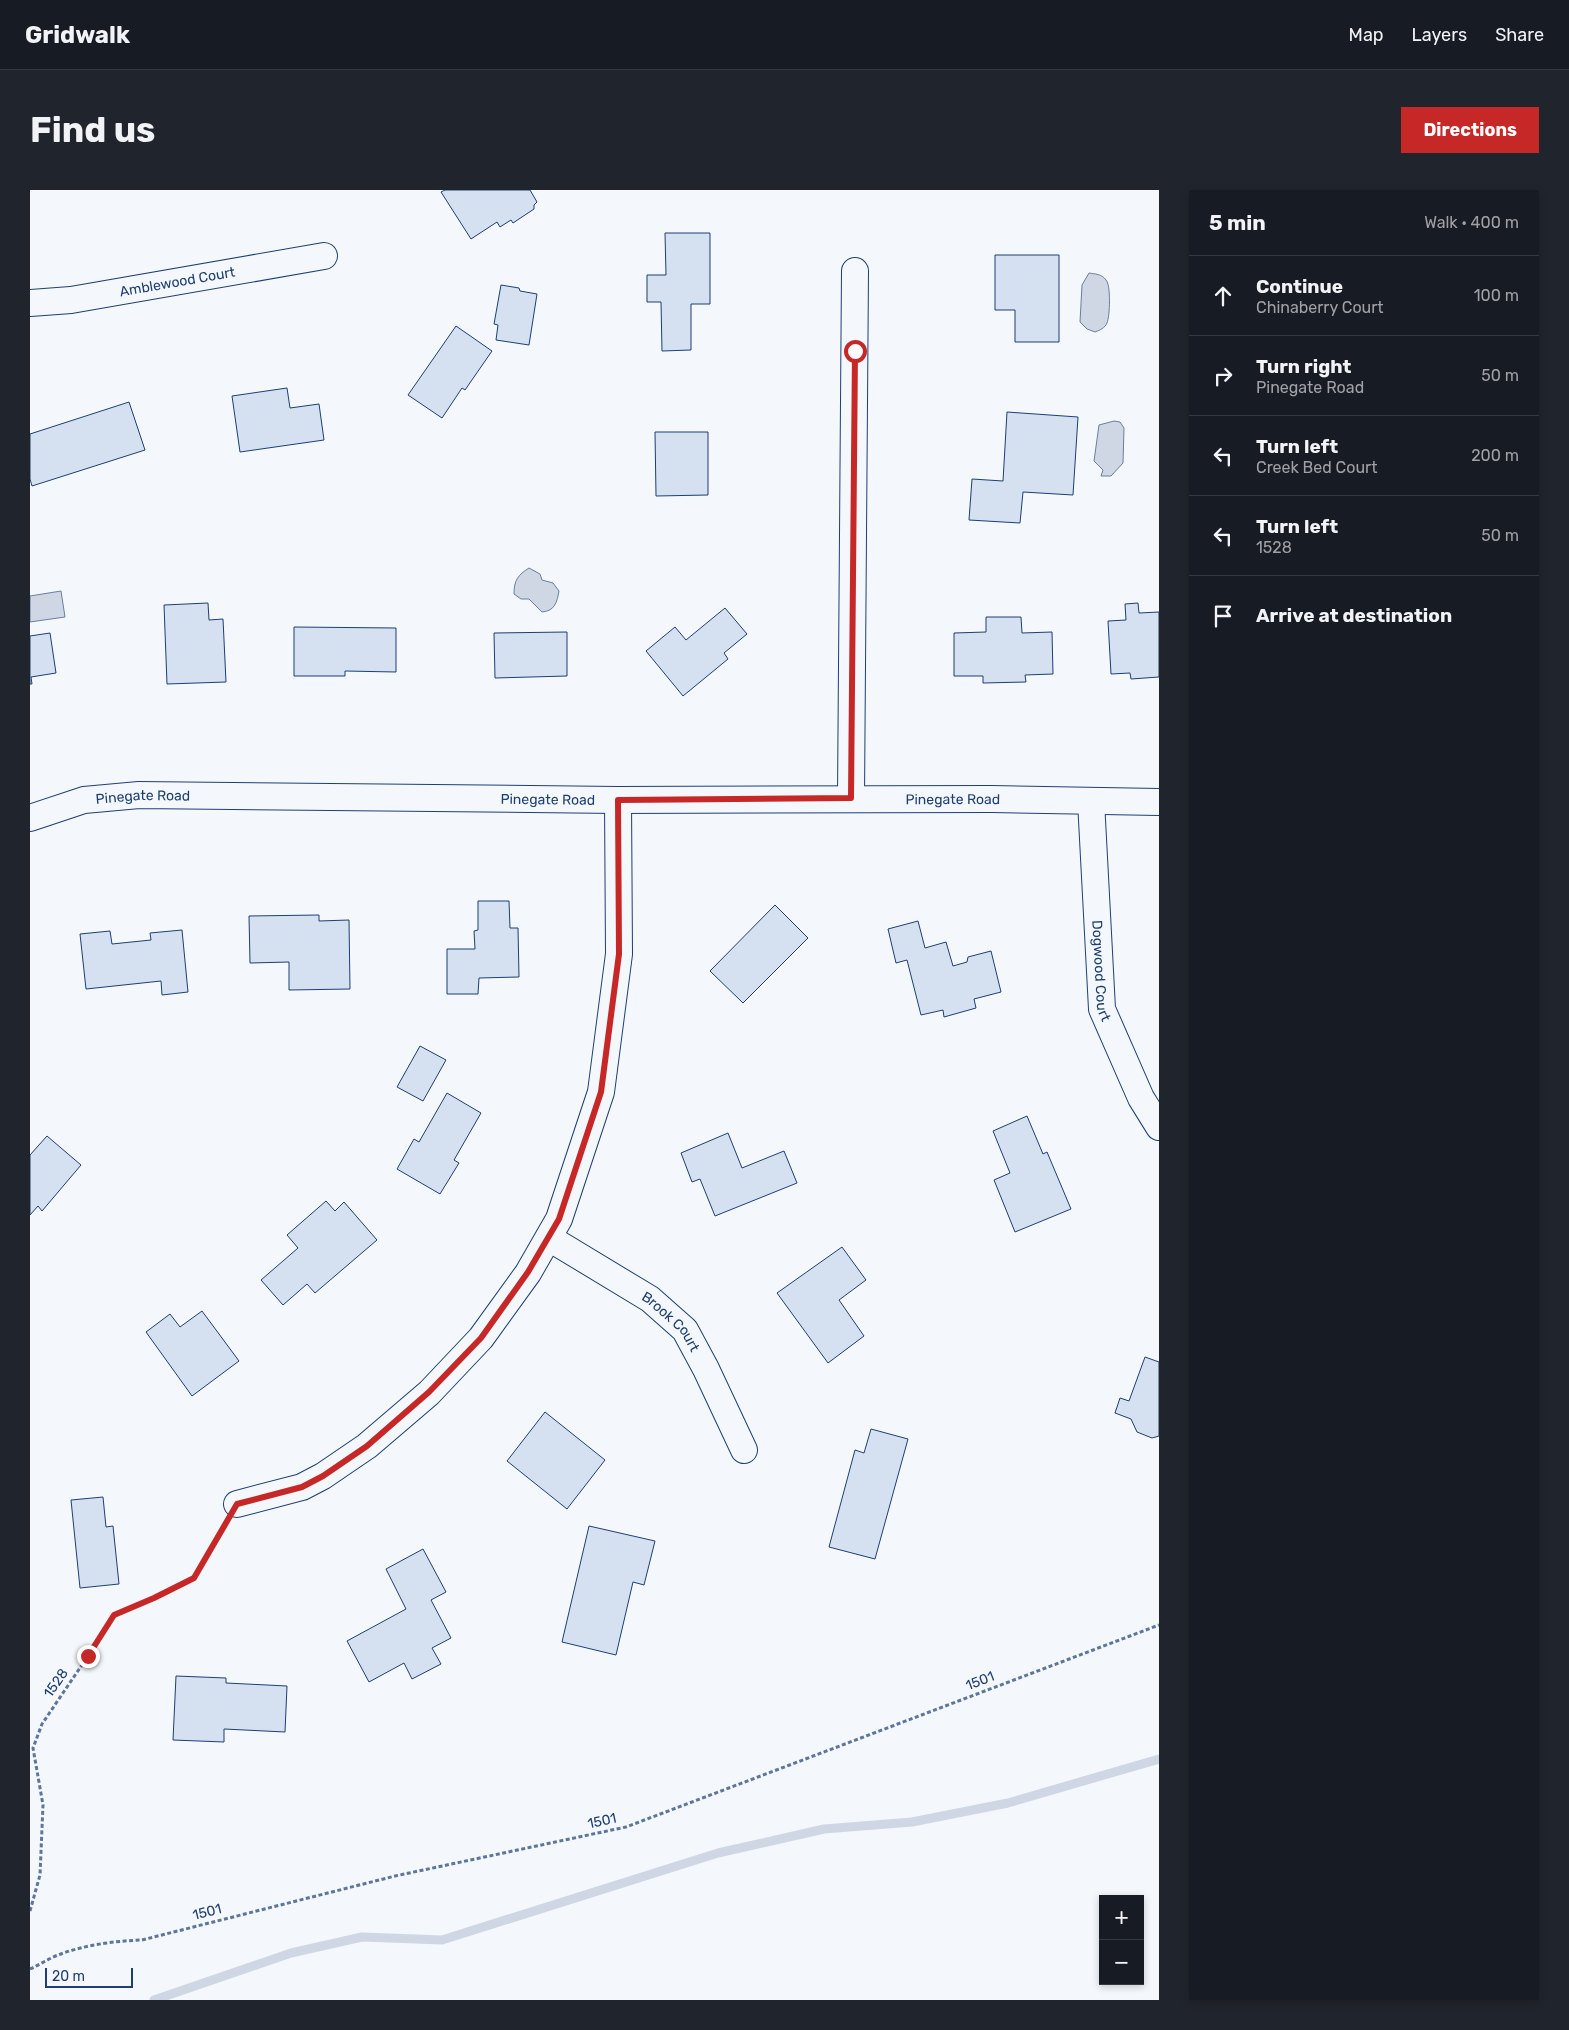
<!DOCTYPE html>
<html lang="en">
<head>
<meta charset="utf-8">
<style>
  :root { --surface:#171b24; --page:#20242c; --text:#f1f3f6; --muted:#9ea1a6; --line:#363941; --accent:#c62828 }
  body { margin:0; font-family:Rubik,sans-serif; background:var(--page); color:var(--text) }
  .controls { position:absolute; right:15px; bottom:15px; display:grid; overflow:hidden; border-radius:0px; box-shadow:0 2px 8px #0003 }
  .controls button { width:45px; height:45px; display:grid; place-items:center; padding:0; border:0; border-bottom:1px solid var(--line); background:var(--surface); color:var(--text); font:25px sans-serif }
  .scale { position:absolute; left:15px; bottom:12px; width:88px; box-sizing:border-box; padding-left:5px; border:2px solid #1d3f73; border-top:0; font-size:14px; line-height:18px; white-space:nowrap; color:#1d3f73; -webkit-text-stroke:4px #f4f7fb; paint-order:stroke }
  .stop { position:absolute; width:15px; height:15px; margin:-11px; border:4px solid #c62828; border-radius:50%; background:#fff }
  .stop.end { background:#c62828; border-color:#fff; box-shadow:0 1px 5px #0008 }
  .list { margin:0; padding:0; list-style:none }
  h2 { display:flex; justify-content:space-between; align-items:center; height:65px; margin:0; padding:0 20px; font-size:21px }
  h2 small { font-size:16px; font-weight:400; color:var(--muted) }
  .list li { display:grid; grid-template-columns:32px 1fr auto; gap:15px; align-items:center; box-sizing:border-box; height:80px; padding:0 20px; border-top:1px solid var(--line) }
  .list b { display:block; font-size:19px; white-space:nowrap }
  .list p { margin:0; font-size:16px; white-space:nowrap; color:var(--muted) }
  .list em { font-size:16px; font-style:normal; color:var(--muted) }
  .icon { flex:none; width:28px; height:28px; fill:none; stroke:currentColor; stroke-width:2; stroke-linecap:round; stroke-linejoin:round }
  .map { position:relative; flex:none; width:1129px; height:1810px; overflow:hidden; border-radius:0px }
  header { display:flex; align-items:center; gap:30px; box-sizing:border-box; height:70px; padding:0 25px; background:var(--surface); border-bottom:1px solid var(--line) }
  header strong { font-size:24px }
  nav { display:flex; gap:28px; margin-inline-start:auto; font-size:18px }
  .intro { display:flex; align-items:center; justify-content:space-between; box-sizing:border-box; height:120px; padding:0 30px }
  h1 { margin:0; font-size:35px }
  .button { padding:12px 22px; border-radius:0px; background:var(--accent); color:#fff; font-size:18px; font-weight:700 }
  main { display:flex; gap:30px; padding:0 30px }
  aside { flex:1; background:var(--surface); border-radius:0px; box-shadow:0 2px 8px #0003 }
  .map>svg:first-child { display:block }
</style>
</head>
<body>
<header>
<strong>Gridwalk</strong>
<nav><a>Map</a><a>Layers</a><a>Share</a></nav>
</header>
<div class="intro"><h1>Find us</h1><a class="button">Directions</a></div>
<main>
<div class="map">
<svg width="1129" height="1810" viewBox="0 0 1129 1810">
  <rect width="100%" height="100%" fill="#f4f7fb"/>
  <path fill="#cfd7e4" stroke="#687fa3" d="M1059 83C1065 84 1072 84 1076 90 1081 95 1080 126 1077 133 1075 138 1070 140 1065 142L1057 139 1050 132 1052 95Z
    M1084 231 1090 232 1094 238 1093 273 1081 286H1071L1073 280 1064 271 1069 235Z
    M499 378 510 384 512 390 523 393 529 401C527 412 525 421 512 422L499 409H491L484 404C484 390 488 385 499 378Z
    M31 401 35 427 0 432V406Z"/>
  <g fill="none" stroke-linecap="round" stroke-linejoin="round">
    <path stroke="#cfd7e4" stroke-width="9" d="M124 1810 261 1763 332 1747 412 1750 688 1663 794 1639 882 1632 978 1613 1129 1569"/>
  </g>
  <path fill="#d5e0f0" stroke="#1d3f73" d="M415 0H500L507 12 504 15V19L483 33 481 30 470 37 467 32 441 49 411 2Z
    M635 43H680V114H661V160L632 161 631 112H617V85H636Z
    M965 65H1029V152H985V120H965Z
    M471 95 489 98 490 101 507 104 499 155 466 150 468 135 464 134Z
    M426 136 462 161 435 200 432 198 412 228 378 205Z
    M257 198 260 218 289 214 294 250 210 262 202 206Z
    M99 212 115 260 2 296 0 289V244Z
    M977 222 1048 227 1043 305 993 302 990 333 939 330 942 289 973 291Z
    M625 242H678V305L626 306Z
    M178 413 179 430 193 429 196 492 137 494 134 415Z
    M1108 413 1109 423 1129 422V487L1101 489 1100 483 1081 484 1078 431 1096 430 1095 414Z
    M695 418 717 444 694 463 698 469 653 506 616 461 645 437 656 450Z
    M956 427H991L992 443 1022 442 1023 484 995 485 996 492 953 493V486H924V443L956 442Z
    M264 437 366 438V482L315 481V486H264Z
    M537 442V486L465 488 464 443Z
    M20 443 26 483 1 487 2 494H0V446Z
    M448 711H479L480 738H488L489 787 449 788 448 804H417V759H445L444 741 448 740Z
    M745 715 778 748 713 813 680 781Z
    M289 725V731L319 730 320 799 259 800V772L220 773 219 726Z
    M888 731 895 758 916 752 923 776 937 772 938 767 961 761 971 802 944 809 946 818 914 827 913 820 891 825 877 770 866 773 858 739Z
    M152 740 158 802 132 805 131 791 56 799 50 744 80 741 82 754 121 750 120 743Z
    M390 856 416 870 393 911 367 897Z
    M417 903 451 923 424 970 429 973 410 1004 367 979 384 949 389 952Z
    M997 926 1013 964 1017 962 1041 1019 985 1042 964 990 980 983 963 941Z
    M698 943 712 978 754 961 767 993 685 1026 670 989 662 992 651 963Z
    M17 946 51 975 12 1021 8 1016 0 1025V965Z
    M296 1011 305 1021 314 1012 347 1050 285 1103 277 1094 253 1115 231 1090 268 1058 257 1045Z
    M812 1057 836 1090 809 1110 834 1146 798 1173 747 1103Z
    M172 1121 209 1171 162 1206 116 1142 140 1124 150 1137Z
    M1115 1167 1129 1172V1246L1122 1248 1107 1242 1101 1229 1085 1223 1090 1208 1099 1211Z
    M515 1222 575 1270 537 1319 477 1271Z
    M841 1239 878 1249 845 1369 799 1357 825 1260 834 1263Z
    M73 1307 76 1337 83 1336 89 1394 50 1398 41 1310Z
    M559 1336 625 1351 614 1395 603 1392 586 1465 532 1452Z
    M393 1359 416 1402 401 1410 421 1448 402 1458 411 1474 382 1489 374 1473 339 1492 317 1451 376 1419 356 1379Z
    M146 1486 196 1488V1493L257 1496 255 1542 194 1539V1552L143 1550Z"/>
  <g fill="none" stroke-linecap="round" stroke-linejoin="round">
    <defs>
      <g id="street">
        <path id="s1" d="M0 113 41 110 294 66"/>
        <path d="M821 608 825 81"/>
        <path id="s2" d="M1061 611 1072 819 1111 908 1129 937"/>
        <path id="s3" d="M0 628 54 610 109 605 588 610 961 609 1129 612"/>
        <path id="s4" d="M519 1048 620 1109 655 1140 676 1179 714 1260"/>
        <path d="M207 1314 272 1297 293 1286 337 1256 399 1203 451 1148 498 1083 529 1029 571 902 589 764 588 610"/>
      </g>
    </defs>
    <use href="#street" stroke="#1d3f73" stroke-width="28"/>
    <path stroke="#5e769c" stroke-width="3" stroke-dasharray="4 2.5" stroke-linecap="butt" d="M0 1721 10 1685 13 1615 3 1558 12 1534 58 1466 83 1425 124 1408 164 1388 194 1336
      M0 1779C9 1775 18 1769 28 1765 54 1755 84 1751 112 1750L365 1686 596 1637 1129 1435"/>
    <use href="#street" stroke="#f4f7fb" stroke-width="26"/>
  </g>
  <g fill="none" stroke-linecap="round" stroke-linejoin="round">
    <path stroke="#c62828" stroke-width="6" d="M58 1466 84 1425 124 1408 164 1388 207 1314 272 1297 293 1286 337 1256 399 1202 451 1148 498 1082 529 1029 571 902 589 764 588 610 821 608 825 161"/>
  </g>
  <g text-anchor="middle" dominant-baseline="central" stroke-width="4" stroke-linejoin="round" paint-order="stroke">
    <g font-size="14" fill="#1d3f73" stroke="#f4f7fb">
      <text stroke="none"><textPath href="#s1" startOffset="149">Amblewood Court</textPath></text>
      <text stroke="none"><textPath href="#s3" startOffset="116">Pinegate Road</textPath></text>
      <text stroke="none"><textPath href="#s3" startOffset="926">Pinegate Road</textPath></text>
      <text stroke="none"><textPath href="#s3" startOffset="521">Pinegate Road</textPath></text>
      <text stroke="none"><textPath href="#s2" startOffset="170">Dogwood Court</textPath></text>
      <text stroke="none"><textPath href="#s4" startOffset="149">Brook Court</textPath></text>
      <text transform="translate(950 1491) rotate(-21)">1501</text>
      <text transform="translate(26 1493) rotate(-55)">1528</text>
      <text transform="translate(572 1631) rotate(-12)">1501</text>
      <text transform="translate(177 1722) rotate(-14)">1501</text>
    </g>
  </g>
</svg>
<div class="controls">
<button>+</button>
<button>−</button>
</div>
<div class="scale">20 m</div>
<div class="stop" style="left:825px;top:161px"></div>
<div class="stop end" style="left:58px;top:1466px"></div>
</div>
<aside>
<h2>5 min<small>Walk · 400 m</small></h2>
<ul class="list">
<li><svg class="icon" aria-label="ahead" viewBox="0 0 24 24"><path d="M12 20V5M6 11l6-6 6 6"/></svg><div><b>Continue</b><p>Chinaberry Court</p></div><em>100 m</em></li>
<li><svg class="icon" aria-label="right" viewBox="0 0 24 24"><path d="M7 20v-9h11M14 6l5 5-5 5"/></svg><div><b>Turn right</b><p>Pinegate Road</p></div><em>50 m</em></li>
<li><svg class="icon" aria-label="left" viewBox="0 0 24 24"><path d="M17 20v-9H6M10 6l-5 5 5 5"/></svg><div><b>Turn left</b><p>Creek Bed Court</p></div><em>200 m</em></li>
<li><svg class="icon" aria-label="left" viewBox="0 0 24 24"><path d="M17 20v-9H6M10 6l-5 5 5 5"/></svg><div><b>Turn left</b><p>1528</p></div><em>50 m</em></li>
<li><svg class="icon" aria-label="arrive" viewBox="0 0 24 24"><path d="M6 21V4h12l-3 4 3 4H6"/></svg><div><b>Arrive at destination</b></div></li>
</ul>
</aside>
</main>
</body>
</html>
